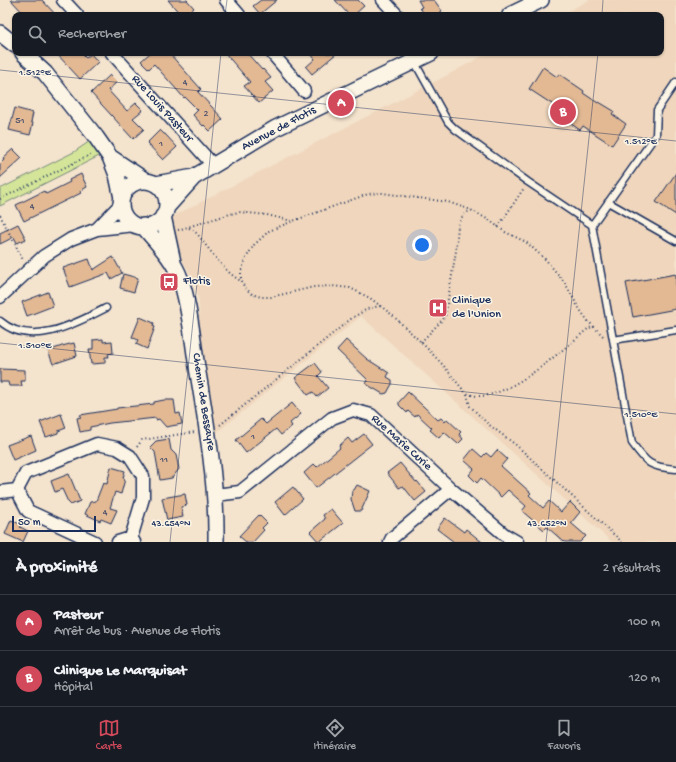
<!DOCTYPE html>
<html lang="fr">
<head>
<meta charset="utf-8">
<style>
  :root { --surface:#171b24; --page:#20242c; --text:#f1f3f6; --muted:#9ea1a6; --line:#363941; --accent:#d1495b }
  body { margin:0; font-family:"Gochi Hand",sans-serif; background:var(--page); color:var(--text) }
  .scale { position:absolute; left:12px; bottom:10px; width:84px; box-sizing:border-box; padding-left:4px; border:2px solid #1b2f5e; border-top:0; font-size:11px; line-height:14px; white-space:nowrap; color:#1b2f5e; -webkit-text-stroke:3px #fcf5e5; paint-order:stroke }
  .you { position:absolute; left:422px; top:245px; width:14px; height:14px; margin:-10px; border:3px solid #fff; border-radius:50%; background:#1a73e8; box-shadow:0 0 0 6px #1a73e833 }
  .badge { display:grid; place-items:center; width:26px; height:26px; border-radius:50%; background:var(--accent); color:#fff; font-size:13px; font-weight:700 }
  .pin { position:absolute; translate:-50% -50%; border:2px solid #fff; box-shadow:0 1px 4px #0006 }
  .list { margin:0; padding:0; list-style:none }
  h2 { display:flex; justify-content:space-between; align-items:center; height:52px; margin:0; padding:0 16px; font-size:17px }
  h2 small { font-size:13px; font-weight:400; color:var(--muted) }
  .list li { display:grid; grid-template-columns:26px 1fr auto; gap:12px; align-items:center; box-sizing:border-box; height:56px; padding:0 16px; border-top:1px solid var(--line) }
  .list b { display:block; font-size:15px; white-space:nowrap }
  .list p { margin:0; font-size:13px; white-space:nowrap; color:var(--muted) }
  .list em { font-size:13px; font-style:normal; color:var(--muted) }
  .icon { flex:none; width:22px; height:22px; fill:none; stroke:currentColor; stroke-width:2; stroke-linecap:round; stroke-linejoin:round }
  .map { position:relative; flex:none; width:676px; height:542px; overflow:hidden }
  .search { position:absolute; background:var(--surface); box-shadow:0 1px 3px #0004; left:12px; right:12px; top:12px; height:44px; display:flex; align-items:center; gap:10px; box-sizing:border-box; padding:0 14px; border-radius:8px; color:var(--muted); font-size:15px }
  .sheet { height:164px; background:var(--surface) }
  nav { display:flex; justify-content:space-around; align-items:center; box-sizing:border-box; height:56px; border-top:1px solid var(--line); background:var(--surface); font-size:11px; color:var(--muted) }
  nav a { display:grid; justify-items:center; gap:2px }
  nav .on { color:var(--accent) }
  .map>svg:first-child { display:block }
</style>
</head>
<body>
<div class="map">
<svg width="676" height="542" viewBox="0 0 676 542">
  <rect width="100%" height="100%" fill="#f4e3cd"/>
  <filter id="ink" filterUnits="userSpaceOnUse"><feTurbulence type="fractalNoise" baseFrequency=".025" numOctaves="2"/><feDisplacementMap in="SourceGraphic" scale="8" xChannelSelector="R" yChannelSelector="G"/><feConvolveMatrix kernelMatrix="1 2 1 2 8 2 1 2 1" color-interpolation-filters="sRGB"/></filter>
  <g filter="url(#ink)">
    <path fill="#efd6bc" d="M589 0H676V542H612L361 316 216 433 200 340 199 300 194 279 182 260 168 219 444 77 488 53H661V15H562Z"/>
    <path fill="#d4e599" stroke="#788a7c" d="M96 137 107 152 0 206V189L74 152Z"/>
    <path fill="#e3b994" stroke="#1b2f5e" d="M11 0H42L56 15H25Z
      M168 0H187L194 8 185 15H181Z
      M261 0H277L260 14 253 6Z
      M335 0H358L364 6 354 15H349Z
      M418 0H434L442 11 436 15H425L420 8 422 7Z
      M56 53H81L86 58 91 54 98 62 80 79Z
      M150 53H169L201 89 198 92 223 119 210 131 204 125 203 126 193 115 198 110 185 97 184 98 154 64 149 69 141 61Z
      M225 53H247L262 70 263 69 271 78 265 82 273 91 259 103 244 86 250 82Z
      M310 53H337L312 74 306 67 315 59Z
      M543 67 557 77 559 74 584 91 583 93 598 103 599 102 614 111 612 114 626 124 612 145 583 126 580 130 555 113 558 108 529 89Z
      M110 75 117 82 108 90 127 111 136 103 143 110 133 118 144 129 133 139 91 93Z
      M15 108 33 113 31 122 33 123 30 135 9 130Z
      M160 130 164 134H165L177 147 163 160 147 143Z
      M13 149 22 158 0 178V164L4 160 3 158Z
      M676 173V215L656 202Z
      M81 174 87 187 80 191 81 193 24 221 16 205 44 191 46 194 70 182 69 180Z
      M18 224 26 239 17 243 14 237 0 244V233Z
      M113 257 122 273 111 279 108 273 70 287 63 268 89 259 93 270Z
      M123 274 138 278 134 292 120 288Z
      M676 274V309L633 317 626 283Z
      M48 292 53 306 27 316 22 302Z
      M140 317 154 323 153 326 155 327 147 349 136 344 138 340 132 337Z
      M103 339V342L112 341 113 353 108 354 109 357H105V363L91 364 89 349H93V340Z
      M346 340 367 359 389 373 387 377 392 380V384L387 393 383 394 366 384 368 380 337 350Z
      M74 343 77 356 53 364 48 351 62 346Z
      M315 363 322 372 318 376 328 388 317 397 313 392 308 395 295 378Z
      M0 369 25 370V381H21L22 386H9L8 382H0Z
      M408 392 438 420 441 418 445 422 447 419 461 432 459 434 463 439 458 444 444 432 439 438 430 430 432 428 417 414 415 417 408 411 407 413 399 405V402Z
      M164 400H174L176 414 180 413 182 424 166 427 159 419 156 420V418L110 423 90 427V430L80 432 77 418 81 417 80 415 117 409V408L154 404V402Z
      M292 403 301 414 290 423 292 426 281 435 276 429 246 453 236 440 261 419 266 424Z
      M61 414 66 428 58 431V433L46 437 40 422Z
      M364 434 372 444 316 488 304 473 314 464 317 467 340 448 339 446 348 438 352 443Z
      M31 436 36 450 13 460 7 445Z
      M169 439 171 450 176 455 179 469 172 478 160 480 155 452 150 447 156 441Z
      M473 449 482 457 486 453 491 457 497 450 507 459 501 466 531 493 529 495 543 508 549 501 561 512 570 502 580 512 571 523 586 536 580 542H564L547 527 544 530 522 511 526 506 508 490 501 497 481 478 477 483 469 475 474 469 464 460Z
      M400 463 416 482 417 481 426 492 415 501 403 486 399 488 387 473Z
      M111 467 125 471 123 478 125 479 121 494 115 492 110 508 117 510 111 523 101 519 100 521 85 514 90 502 96 501 103 483 107 484Z
      M69 474 80 501 71 505 68 502 62 489 55 492 51 481Z
      M357 485 370 491 361 511H355L351 499 352 491 354 490Z
      M293 487 303 499 285 515 275 502Z
      M185 494 187 505 181 507 183 517 167 520 162 498Z
      M331 509 343 523 319 542 310 532 325 519 323 515Z
      M259 515 267 523 262 528 264 530 253 542H246L239 536Z
      M445 518 464 532 466 529 482 542H454L437 529Z
      M11 520 22 525 20 527 28 531 23 542 5 534Z"/>
    <g fill="none" stroke-linecap="round" stroke-linejoin="round">
      <defs>
        <path id="service" d="M414 61 448 122 455 129 528 182 592 225 632 443C647 464 650 467 676 469
          M608 202 676 241
          M592 225 656 135 657 110 676 82
          M0 321C31 348 75 324 106 308
          M613 340 676 330"/>
        <path id="minor" d="M63 0 77 15
          M226 0 239 15
          M383 0 397 15
          M112 53 213 165
          M272 53 304 91
          M97 229 122 203
          M0 297 44 256 71 239 97 229 135 225
          M17 490 26 473 97 444 117 448 130 456 143 476V498L131 538
          M0 492 17 490 28 511 95 542
          M215 495 240 492 332 418 353 410 371 415 451 489 505 535 517 542
          M118 542 131 538 134 542
          M390 542 392 538 451 489"/>
        <path id="tertiary" d="M510 15 541 0
          M0 33 15 45
          M23 53 45 73 96 137 110 157 117 175 122 198
          M110 157 146 181
          M121 204a23 23 0 1 1 46 0a23 23 0 1 1-46 0Z
          M156 184 194 177 276 128 431 53
          M167 207 194 177
          M163 216 173 262
          M143 226C156 242 173 258 180 278 189 302 192 335 196 361 206 421 217 481 216 542"/>
      </defs>
      <use href="#service" stroke="#1b2f5e" stroke-width="9"/>
      <use href="#minor" stroke="#1b2f5e" stroke-width="15"/>
      <use href="#tertiary" stroke="#1b2f5e" stroke-width="18"/>
      <path stroke="#1b2f5e" stroke-width="2" stroke-dasharray="1 3" stroke-linecap="butt" d="M0 199 92 154
        M0 215 23 260
        M498 227 524 188
        M189 228C198 232 202 241 208 248 218 261 227 273 241 281
        M178 230 230 214 239 212 267 215 292 221
        M594 327 587 320 577 305 565 283 546 260 526 242 505 232 489 220 471 210 448 202 382 193 368 194 293 221 269 231 254 245 246 258 241 272V278L244 287 252 294 261 297H271L314 287 332 286 350 288 370 298 391 314 421 342 443 365 464 391C494 415 566 346 589 328L594 327 603 336
        M421 342 445 317 456 251 458 225 463 215 471 210
        M467 394 470 406 488 424 516 445 622 542
        M220 425 352 318 367 309 380 306
        M137 447 142 440 195 432"/>
      <use href="#service" stroke="#fcf5e5" stroke-width="6"/>
      <use href="#minor" stroke="#fcf5e5" stroke-width="12"/>
      <use href="#tertiary" stroke="#fcf5e5" stroke-width="15"/>
    </g>
  </g>
  <path fill="none" stroke="#1b2f5e" stroke-width="1" stroke-opacity="0.45" d="M225 15 227 0M602 15 603 0M0 70 676 141M0 343 676 414M170 542 221 53M546 542 598 53"/>
  <defs>
    <symbol id="bus-square" viewBox="-11 -11 22 22"><rect x="-9" y="-9" width="18" height="18" rx="4" fill="#d1495b" stroke="#fcf5e5"/><path d="M-5-6H5V4H4V6H2V4H-2V6H-4V4H-5ZM-3.5-4V0h7V-4ZM-3.5 1.2v1.5H-2V1.2ZM2 1.2v1.5H3.5V1.2Z" fill="#fff"/></symbol>
    <symbol id="hospital-square" viewBox="-11 -11 22 22"><rect x="-9" y="-9" width="18" height="18" rx="4" fill="#d1495b" stroke="#fcf5e5"/><path d="M-5-5h3v3.5h4V-5h3V5h-3V1.5h-4V5h-3Z" fill="#fff"/></symbol>
  </defs>
  <g fill-rule="evenodd">
    <use href="#bus-square" x="158" y="271" width="22" height="22"/>
    <use href="#hospital-square" x="427" y="297" width="22" height="22"/>
  </g>
  <g text-anchor="middle" dominant-baseline="central" stroke-width="3" stroke-linejoin="round" paint-order="stroke">
    <g font-size="10" fill="#4d526c">
      <text x="185" y="83">4</text>
      <text x="206" y="114">2</text>
      <text x="20" y="121">51</text>
      <text x="161" y="144">1</text>
      <text x="32" y="207">4</text>
      <text x="253" y="437">1</text>
      <text x="164" y="460">11</text>
      <text x="105" y="513">4</text>
    </g>
    <g font-size="12" fill="#1b2f5e" stroke="#fcf5e5">
      <text transform="translate(162 109) rotate(48)">Rue Louis Pasteur</text>
      <text transform="translate(279 129) rotate(-28)">Avenue de Flotis</text>
      <text transform="translate(203 402) rotate(81)">Chemin de Bessayre</text>
      <text transform="translate(401 443) rotate(42)">Rue Marie Curie</text>
    </g>
    <g font-size="12" fill="#1b2f5e" stroke="#fcf5e5" text-anchor="start">
      <text x="183" y="282">Flotis</text>
      <text x="452" y="301">Clinique<tspan x="452" dy="14">de l'Union</tspan></text>
    </g>
  </g>
  <g font-size="10" text-anchor="middle" fill="#1b2f5e" stroke="#fcf5e5" stroke-width="3" stroke-linejoin="round" paint-order="stroke">
    <text x="35" y="75">1.512°E</text>
    <text x="641" y="144">1.512°E</text>
    <text x="35" y="348">1.510°E</text>
    <text x="641" y="417">1.510°E</text>
    <text x="171" y="526">43.654°N</text>
    <text x="547" y="526">43.652°N</text>
  </g>
</svg>
<div class="scale">50 m</div>
<div class="you"></div>
<div class="pin badge" style="left:341px;top:103px">A</div>
<div class="pin badge" style="left:563px;top:112px">B</div>
<div class="search"><svg class="icon" aria-label="search" viewBox="0 0 24 24"><circle cx="10" cy="10" r="6"/><path d="M15 15l6 6"/></svg>Rechercher</div>
</div>
<section class="sheet">
<h2>À proximité<small>2 résultats</small></h2>
<ul class="list">
<li><span class="badge">A</span><div><b>Pasteur</b><p>Arrêt de bus · Avenue de Flotis</p></div><em>100 m</em></li>
<li><span class="badge">B</span><div><b>Clinique Le Marquisat</b><p>Hôpital</p></div><em>120 m</em></li>
</ul>
</section>
<nav>
<a class="on"><svg class="icon" aria-label="map" viewBox="0 0 24 24"><path d="M3 6l6-2 6 2 6-2v14l-6 2-6-2-6 2zM9 4v14M15 6v14"/></svg>Carte</a>
<a><svg class="icon" aria-label="directions" viewBox="0 0 24 24"><path d="M12 3l9 9-9 9-9-9zM9 14v-3h6M13 9l2 2-2 2"/></svg>Itinéraire</a>
<a><svg class="icon" aria-label="saved" viewBox="0 0 24 24"><path d="M7 4h10v16l-5-4-5 4z"/></svg>Favoris</a>
</nav>
</body>
</html>
